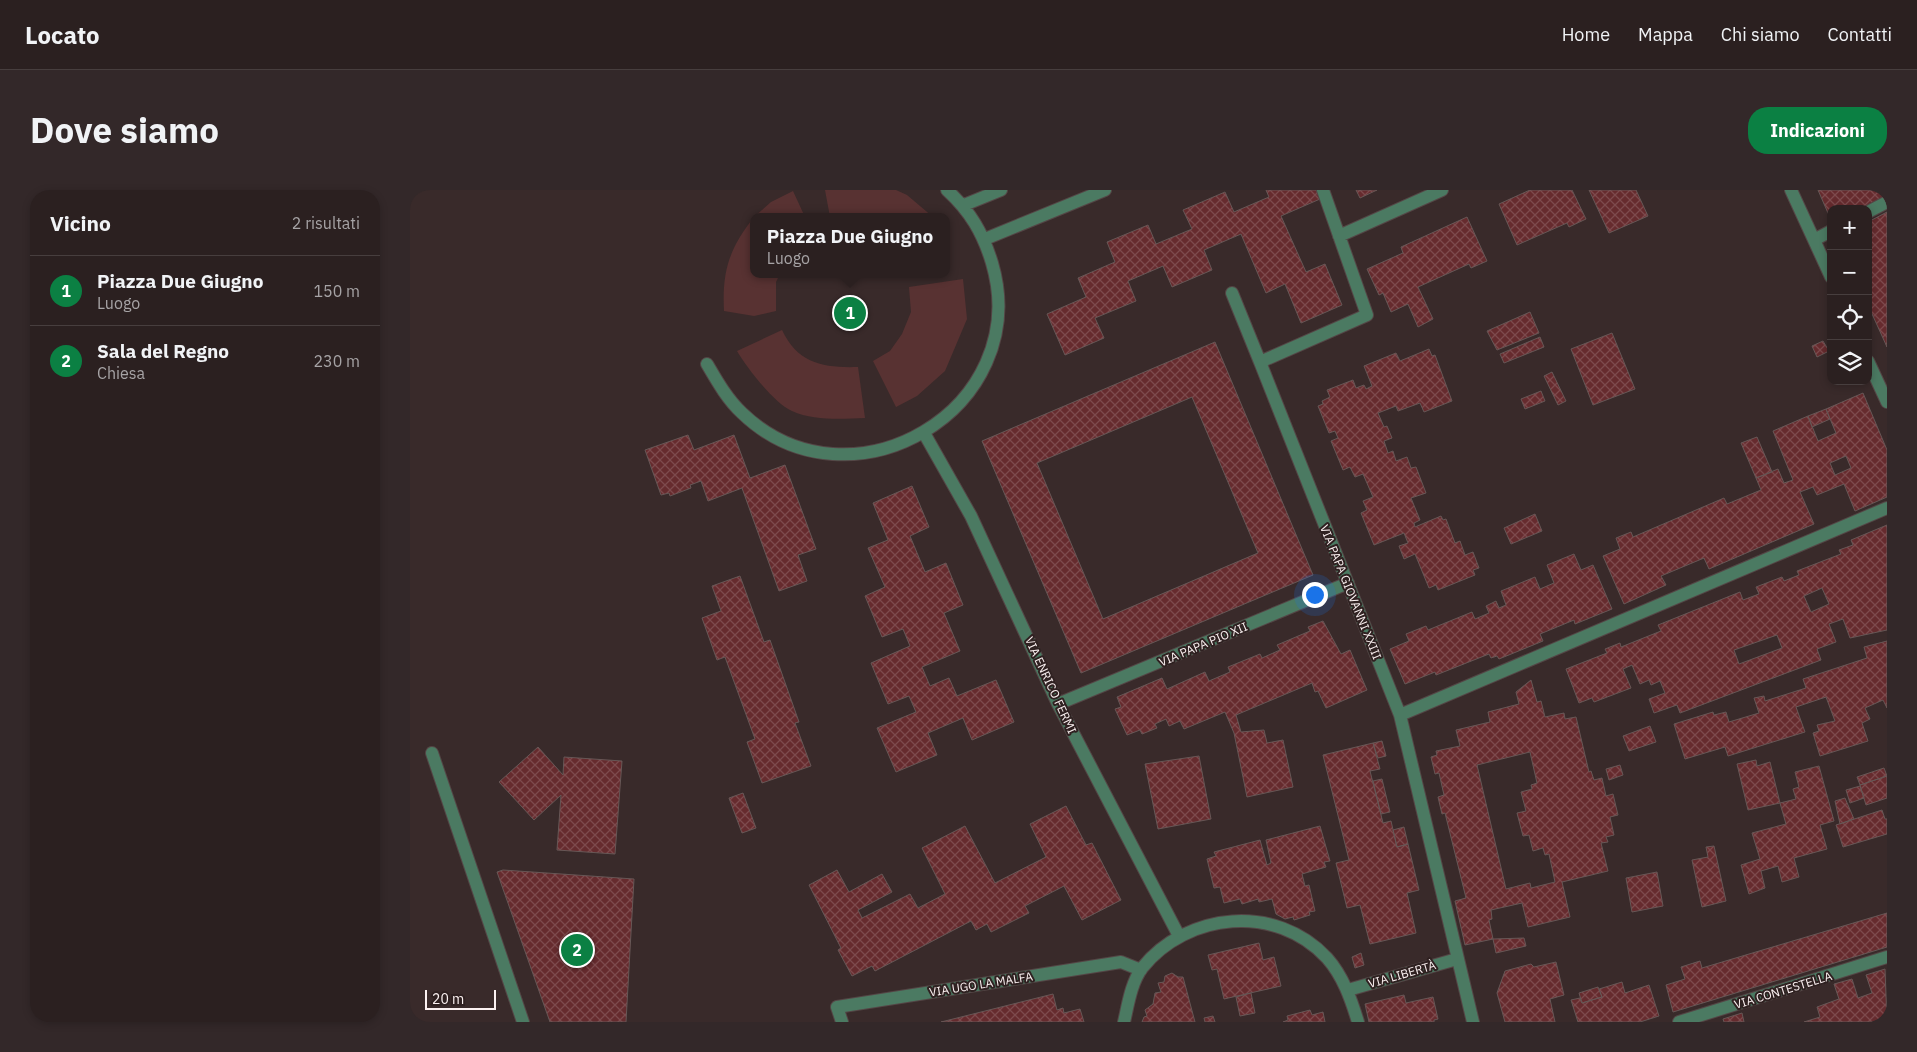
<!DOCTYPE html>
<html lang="it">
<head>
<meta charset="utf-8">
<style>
  :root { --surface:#2b2020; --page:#332829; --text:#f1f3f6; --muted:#a6a3a5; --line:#473e3e; --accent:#0b8043 }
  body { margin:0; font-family:"IBM Plex Sans",sans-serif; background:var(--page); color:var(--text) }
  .controls { position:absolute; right:15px; top:15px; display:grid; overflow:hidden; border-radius:10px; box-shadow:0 2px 8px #0003 }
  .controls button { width:45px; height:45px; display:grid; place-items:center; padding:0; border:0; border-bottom:1px solid var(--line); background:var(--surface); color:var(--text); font:25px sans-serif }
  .scale { position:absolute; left:15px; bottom:12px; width:71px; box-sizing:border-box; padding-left:5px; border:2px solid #fbf1f1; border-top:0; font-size:14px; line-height:18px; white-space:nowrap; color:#fbf1f1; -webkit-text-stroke:4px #2f2121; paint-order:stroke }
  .you { position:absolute; left:904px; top:404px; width:18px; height:18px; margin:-12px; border:4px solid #fff; border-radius:50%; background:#1a73e8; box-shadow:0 0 0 8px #1a73e833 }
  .badge { display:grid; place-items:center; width:32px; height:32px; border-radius:50%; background:var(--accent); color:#fff; font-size:16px; font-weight:700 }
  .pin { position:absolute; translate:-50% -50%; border:2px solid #fff; box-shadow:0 1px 5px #0006 }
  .popup { position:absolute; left:340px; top:23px; width:200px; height:65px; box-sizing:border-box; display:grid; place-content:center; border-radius:10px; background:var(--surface); filter:drop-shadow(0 1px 4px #0005); font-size:16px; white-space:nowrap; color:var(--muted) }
  .popup b { font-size:19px; color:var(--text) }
  .popup::after { content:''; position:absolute; left:50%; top:100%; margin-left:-10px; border:10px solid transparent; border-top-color:var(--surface) }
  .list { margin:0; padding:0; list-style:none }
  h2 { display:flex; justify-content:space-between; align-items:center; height:65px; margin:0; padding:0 20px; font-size:21px }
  h2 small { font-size:16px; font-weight:400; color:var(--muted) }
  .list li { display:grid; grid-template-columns:32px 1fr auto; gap:15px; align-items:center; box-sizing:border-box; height:70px; padding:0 20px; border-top:1px solid var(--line) }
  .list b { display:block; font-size:19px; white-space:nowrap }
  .list p { margin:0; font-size:16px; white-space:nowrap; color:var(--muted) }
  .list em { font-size:16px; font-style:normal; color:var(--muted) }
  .icon { flex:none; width:28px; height:28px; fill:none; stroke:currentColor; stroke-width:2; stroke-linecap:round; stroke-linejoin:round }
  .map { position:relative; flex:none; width:1477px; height:832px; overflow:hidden; border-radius:20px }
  header { display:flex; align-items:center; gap:30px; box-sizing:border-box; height:70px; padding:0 25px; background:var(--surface); border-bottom:1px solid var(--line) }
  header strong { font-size:24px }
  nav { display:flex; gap:28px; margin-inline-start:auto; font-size:18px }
  .intro { display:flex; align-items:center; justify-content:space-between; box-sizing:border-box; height:120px; padding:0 30px }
  h1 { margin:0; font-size:35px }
  .button { padding:12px 22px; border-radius:20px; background:var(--accent); color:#fff; font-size:18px; font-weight:700 }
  main { display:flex; gap:30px; padding:0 30px }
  aside { flex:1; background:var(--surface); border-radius:20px; box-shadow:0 2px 8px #0003 }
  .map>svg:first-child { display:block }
</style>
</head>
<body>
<header>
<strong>Locato</strong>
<nav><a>Home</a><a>Mappa</a><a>Chi siamo</a><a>Contatti</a></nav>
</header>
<div class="intro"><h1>Dove siamo</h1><a class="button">Indicazioni</a></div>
<main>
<aside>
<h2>Vicino<small>2 risultati</small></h2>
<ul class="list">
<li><span class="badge">1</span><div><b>Piazza Due Giugno</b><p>Luogo</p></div><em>150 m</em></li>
<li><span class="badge">2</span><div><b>Sala del Regno</b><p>Chiesa</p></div><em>230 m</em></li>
</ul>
</aside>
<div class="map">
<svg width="1477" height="832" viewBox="0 0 1477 832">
  <defs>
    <pattern id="building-cross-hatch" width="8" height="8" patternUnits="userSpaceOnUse" patternTransform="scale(1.25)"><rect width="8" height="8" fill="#662b2e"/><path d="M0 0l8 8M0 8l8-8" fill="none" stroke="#7d4a4d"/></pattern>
  </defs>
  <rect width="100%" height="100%" fill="#392a2a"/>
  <path fill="#583232" d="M415 0H486L497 5 523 27H420Z
    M383 1 395 27H344L361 12Z
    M344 27V84H370L366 92V121L344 126 314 121C312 81 319 59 344 27Z
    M553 89 557 129 535 181 507 206 486 217 463 171 480 161 492 144 501 122 499 97Z
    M372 140C388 174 414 178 448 177L455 228C432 229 404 231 382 221 364 213 337 178 327 161Z"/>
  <path fill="url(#building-cross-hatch)" stroke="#675756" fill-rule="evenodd" d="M856 0H906L910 9 871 26 896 82 915 74 932 115 891 133 875 94 856 103 831 44 794 60 802 80 762 97 753 76 718 91 726 111 685 128 694 148 655 165 637 124 676 107 668 88 705 72 697 52 738 35 746 54 782 39 773 20 815 2 824 22 859 7Z
    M946 0H967L950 8Z
    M1120 0H1162L1176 29 1159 37 1157 33 1107 55 1089 14Z
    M1179 0H1226L1238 26 1199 43Z
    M1408 0H1477V9L1457 19H1421V30Z
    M1477 22V157L1458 115V32Z
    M1057 27 1077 71 1061 78 1059 74 1008 97 1023 129 1008 137 998 114 981 122 973 103 969 105 957 79 993 63 991 57Z
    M1120 122 1129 143 1087 160 1077 141Z
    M1202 143 1225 199 1183 215 1161 159Z
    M1130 147 1134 157 1094 173 1090 164Z
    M1413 151 1419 161 1407 167 1402 156Z
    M805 152 903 385 671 483 572 251ZM782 207 848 363 693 429 627 273Z
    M1019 159 1022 166 1025 165 1042 211 1014 222 1010 213 988 221 986 216 968 223 974 237 977 236 982 248 974 251 978 263 983 261 986 271 997 267 1001 278 1006 277 1016 303 1001 308 1010 330 1004 333 1005 337 1031 326 1033 330 1036 329 1045 353 1050 351 1055 365 1063 362 1069 378 1063 380 1065 385 1028 400 1026 395 1019 398 1005 364 994 369 989 356 998 353 994 343 964 355 951 323 957 320 953 311 963 307 953 284 945 287 940 277 933 280 921 251 928 248 925 241 919 243 908 216 913 214 912 211 920 207 917 200 943 190 946 198 954 195 956 199 962 196 954 176 986 163 990 171Z
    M1142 182 1156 211 1148 215 1134 186Z
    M1131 201 1135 211 1115 219 1111 209Z
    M1453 203 1477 260V307L1445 321 1434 294 1407 305 1403 297 1390 302 1404 334 1299 379 1294 368 1251 386 1256 395 1214 414 1193 366 1210 359 1206 348 1221 342 1223 347 1314 308 1317 314 1351 300 1346 288 1368 279 1374 293 1383 290 1363 241 1398 226 1408 251 1426 243 1416 219ZM1436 266 1441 278 1425 285 1420 273Z
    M1416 219 1420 229 1402 237 1398 226Z
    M278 245 284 260 324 245 340 288 375 275 406 359 388 365 397 391 369 401 332 298 298 311 291 291 280 295 281 298 260 306 259 303 251 305 235 260Z
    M1347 247 1362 282 1346 288 1331 253Z
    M502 296 519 337 500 346 515 382 536 373 553 415 534 423 550 461 512 477 520 496 539 488 547 506 586 490 604 532 562 550 553 528 518 543 527 565 486 582 467 538 506 522 499 506 478 514 461 473 500 456 493 439 472 447 455 406 475 397 458 358 478 350 463 313Z
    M1125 324 1132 341 1101 354 1094 338Z
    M1477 335V440L1440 448 1433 429 1419 434 1426 452 1407 459 1411 470 1270 523 1267 515 1244 523 1239 509 1255 503 1250 491 1241 495 1239 490 1230 494 1222 475 1213 479 1221 498 1184 512 1182 508 1169 513 1156 479 1197 463 1195 459 1210 453 1211 457 1251 441 1248 435 1330 402 1333 410 1349 404 1346 397 1372 387 1374 391 1389 385 1387 381 1431 364 1429 360 1443 355 1441 350ZM1412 398 1419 414 1401 422 1394 406ZM1367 445 1372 458 1329 474 1324 460Z
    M1164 364 1171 380 1183 375 1202 419 1165 434 1164 430 1130 444 1133 451 1089 469 1087 466 1081 468 1079 464 1026 485 1025 482 995 494 980 459 999 451 996 444 1016 436 1018 440 1062 422 1065 429 1079 423 1076 416 1086 411 1089 418 1096 415 1091 401 1125 387 1130 399 1144 393 1137 375Z
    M330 386 354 452 360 450 389 532 385 533 401 576 352 593 337 552 345 549 315 467 307 470 292 428 311 421 302 396Z
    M913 431 931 464 940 460 957 500 916 518 908 501 905 502 902 493 826 525 831 542 854 540 857 553 873 550 883 597 837 607 824 543 815 522 774 539 770 531 759 536 756 529 745 534 747 538 732 544 730 540 717 545 705 519 711 517 707 507 752 488 757 499 795 482 799 491 820 482 818 477 850 464 852 468 870 460 867 455 900 441 898 437Z
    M1477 451V518L1473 510 1455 518 1460 529 1452 533 1458 551 1410 566 1403 543 1409 541 1407 535 1425 531 1416 507 1386 517 1395 542 1318 566 1315 557 1275 569 1264 534 1303 522 1304 525 1316 522 1319 532 1349 523 1344 508 1354 506 1355 511 1396 498 1393 489 1457 468 1454 457Z
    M1121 490 1127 512 1131 511 1135 527 1154 523 1155 529 1166 527 1179 582 1181 581 1184 590 1192 588 1196 606 1203 604 1208 625 1200 627 1204 645 1196 647 1198 652 1191 653 1198 681 1152 692 1160 727 1118 737 1112 713 1081 720 1082 729 1079 730 1083 749 1055 755 1045 711 1056 708 1035 623 1032 624 1028 607 1034 605 1029 583 1025 584 1021 567 1027 565 1026 561 1050 556 1046 540 1080 532 1078 522 1109 514 1106 502ZM1120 562 1127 593 1121 595 1122 599 1111 602 1116 621 1107 623 1113 646 1119 645 1123 661 1133 658 1135 665 1139 664 1145 692 1121 698 1120 693 1096 699 1067 575Z
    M1240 536 1246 552 1219 561 1213 546Z
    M972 551 976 566 968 568 963 553Z
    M963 553 970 579 960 581 973 633 981 631 987 657 998 654 1009 700 997 703 1006 743 960 754 950 715 937 718 926 673 939 670 913 565Z
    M128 557 153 585 154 567 212 571 205 664 147 660 151 605 124 630 89 592Z
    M789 566 801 629 748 639 735 574Z
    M1346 570 1347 576 1360 572 1370 613 1338 620 1327 574Z
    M1210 575 1213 585 1199 590 1196 579Z
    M1409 576 1424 631 1410 635 1417 659 1384 668 1389 687 1372 692 1368 676 1351 681 1355 698 1339 704 1331 675 1350 669 1342 643 1376 634 1370 613 1386 609 1383 599 1389 597 1385 582Z
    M1474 578 1477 586 1450 595 1447 587Z
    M1477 586V608L1456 615 1450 595Z
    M972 589 980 622 971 624 963 591Z
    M1450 596 1454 608 1440 613 1436 600Z
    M333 603 346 638 332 643 319 608Z
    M1435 608 1444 629 1430 634 1425 611Z
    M656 616 676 655 682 653 711 710 672 730 654 696 615 716 619 723 581 742 577 734 566 740 561 731 465 781 462 776 442 786 428 760 431 758 399 695 427 680 439 702 472 684 482 702 448 720 452 728 500 704 508 718 535 704 512 658 555 636 585 693 636 667 620 634Z
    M1472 620 1475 629H1477V644L1433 657 1426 635Z
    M910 636 920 671 914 672 916 677 892 684 895 696 899 695 905 721 899 722 900 725 884 730 883 727 875 729 866 724 862 709 849 712 848 709 832 714 830 709 814 713 810 697 804 698 797 669 806 666 804 662 850 650 857 675 861 673 856 650Z
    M994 637 998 654 987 657 983 640Z
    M1304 656 1316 711 1292 717 1282 670 1298 667 1296 657Z
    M93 680 224 689 216 832H140L87 682Z
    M1247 682 1253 716 1222 722 1216 688Z
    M1477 723V757L1263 822 1256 795 1275 789 1271 777 1290 771 1292 778Z
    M1114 748 1116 756 1086 763 1083 749Z
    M849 753 853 770 864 767 871 796 814 809 807 779 802 780 798 765Z
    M951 763 954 775 945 778 942 767Z
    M1146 772 1154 805 1140 809 1145 832H1095L1087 803 1095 781 1121 774 1124 777Z
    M1475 779 1477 832H1394L1410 827 1407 817 1429 809 1424 794 1442 789 1448 808 1462 803 1456 785Z
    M762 783 768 787H773L785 832H732L734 827 737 826 735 820 743 814 745 803 751 802 748 793 754 792 755 786Z
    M1212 792 1215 803 1239 795 1249 826 1230 832H1168L1161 810 1170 808 1172 813 1192 807 1189 799Z
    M1188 797 1192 807 1172 813 1169 803Z
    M841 803 845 823 830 826 826 807Z
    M643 804 647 820 653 818 654 823 670 819 674 832H531Z
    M994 805 996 813 1023 807 1028 829 1024 830V832H959L955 814Z
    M900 820 902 825 913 822 915 832H873L878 830 877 826Z
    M1332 823 1334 832H1314L1313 829Z
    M803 826 805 832H795L794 828Z"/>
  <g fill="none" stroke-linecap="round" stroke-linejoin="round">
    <defs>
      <path id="minor" d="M913 0 957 125 850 172 990 525 1063 832
        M1381 0 1421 87
        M554 15 591 0
        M1458 22 1477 12
        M929 46 1032 0
        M575 49 695 0
        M1404 50 1421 41
        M822 103 850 172
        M1458 171 1477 212
        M297 174C307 191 317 209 332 223 440 327 625 219 582 73 573 43 560 21 537 0
        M514 243 561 326 648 514 769 746
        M648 514 938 393
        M990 525 1477 318
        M22 563 113 832
        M938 800 1047 769
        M432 832 427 817 711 772 731 780
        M714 832C718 815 721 793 732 778 777 722 866 713 917 768 933 786 941 809 948 832
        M1269 832 1477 767"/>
    </defs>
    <use href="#minor" stroke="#544646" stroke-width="14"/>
    <use href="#minor" stroke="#4b7a62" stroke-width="12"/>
  </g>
  <g text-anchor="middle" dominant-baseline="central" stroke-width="4" stroke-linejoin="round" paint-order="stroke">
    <g font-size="12" fill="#fbf1f1" stroke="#2f2121">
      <text transform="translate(941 402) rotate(68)">VIA PAPA GIOVANNI XXIII</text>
      <text transform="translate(793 454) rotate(-23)">VIA PAPA PIO XII</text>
      <text transform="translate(641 495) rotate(65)">VIA ENRICO FERMI</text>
      <text transform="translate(992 784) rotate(-16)">VIA LIBERTÀ</text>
      <text transform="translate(571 794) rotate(-9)">VIA UGO LA MALFA</text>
      <text transform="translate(1373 800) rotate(-17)">VIA CONTESTELLA</text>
    </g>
  </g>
</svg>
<div class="controls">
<button>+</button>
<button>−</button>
<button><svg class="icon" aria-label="locate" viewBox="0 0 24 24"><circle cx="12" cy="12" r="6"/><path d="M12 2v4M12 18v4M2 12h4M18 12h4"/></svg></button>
<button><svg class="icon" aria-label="layers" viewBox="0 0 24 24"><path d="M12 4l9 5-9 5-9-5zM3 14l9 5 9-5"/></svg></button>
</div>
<div class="scale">20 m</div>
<div class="you"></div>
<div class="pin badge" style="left:440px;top:123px">1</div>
<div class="popup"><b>Piazza Due Giugno</b>Luogo</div>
<div class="pin badge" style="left:167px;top:760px">2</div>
</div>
</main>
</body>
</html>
